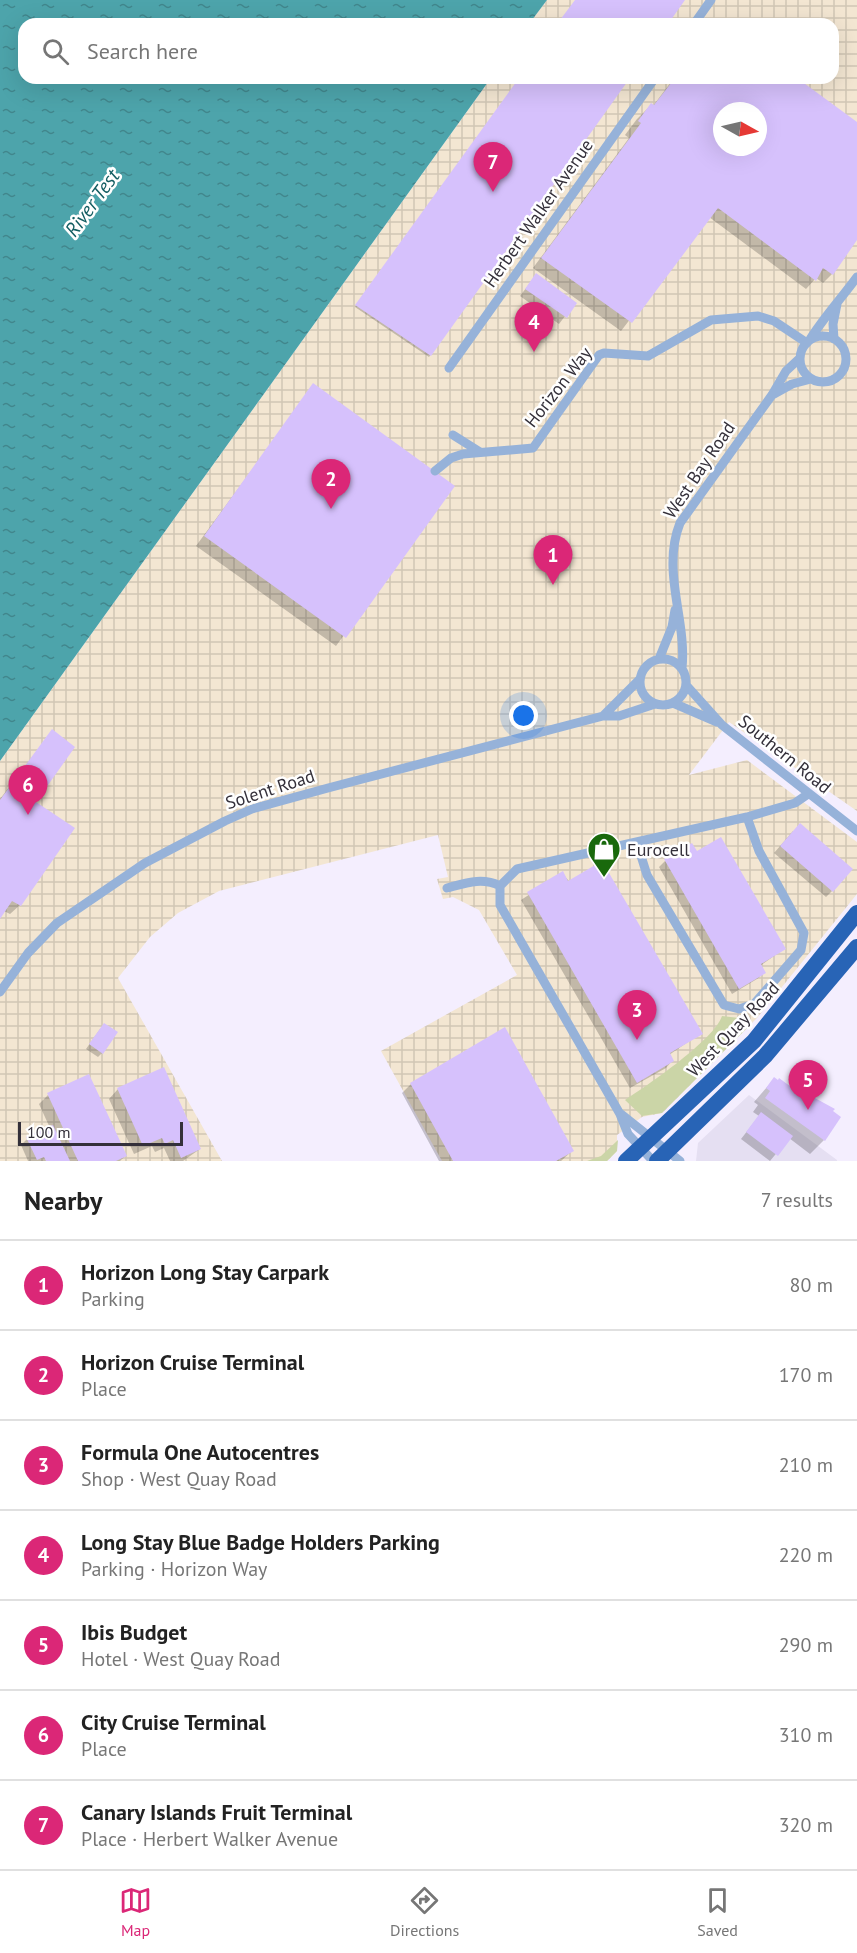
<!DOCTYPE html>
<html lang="en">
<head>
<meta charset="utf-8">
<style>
  :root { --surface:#fff; --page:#f6f6f6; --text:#222; --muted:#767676; --line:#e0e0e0; --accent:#db2777 }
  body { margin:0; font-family:"PT Sans",sans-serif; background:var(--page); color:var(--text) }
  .compass { position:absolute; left:713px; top:102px; width:54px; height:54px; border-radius:50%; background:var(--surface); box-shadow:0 6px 24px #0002; rotate:98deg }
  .scale { position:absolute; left:18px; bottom:15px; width:165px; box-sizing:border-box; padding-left:6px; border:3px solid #34303a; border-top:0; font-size:16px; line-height:21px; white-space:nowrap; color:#34303a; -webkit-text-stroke:4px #fff; paint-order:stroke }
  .you { position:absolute; left:524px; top:716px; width:21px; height:21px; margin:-15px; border:4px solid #fff; border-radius:50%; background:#1a73e8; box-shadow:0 0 0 9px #1a73e833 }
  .badge { display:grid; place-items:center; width:39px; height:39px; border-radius:50%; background:var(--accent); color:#fff; font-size:20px; font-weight:700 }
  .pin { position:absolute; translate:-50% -50px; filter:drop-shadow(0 2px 3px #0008) }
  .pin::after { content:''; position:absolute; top:32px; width:21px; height:18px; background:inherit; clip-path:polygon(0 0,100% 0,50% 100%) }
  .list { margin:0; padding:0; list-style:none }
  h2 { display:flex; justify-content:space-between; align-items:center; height:78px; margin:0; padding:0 24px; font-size:26px }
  h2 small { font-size:20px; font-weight:400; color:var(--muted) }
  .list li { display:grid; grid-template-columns:39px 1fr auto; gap:18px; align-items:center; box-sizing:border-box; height:90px; padding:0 24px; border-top:2px solid var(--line) }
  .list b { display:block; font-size:22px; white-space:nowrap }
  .list p { margin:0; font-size:20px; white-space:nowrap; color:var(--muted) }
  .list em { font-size:20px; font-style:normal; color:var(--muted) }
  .icon { flex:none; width:33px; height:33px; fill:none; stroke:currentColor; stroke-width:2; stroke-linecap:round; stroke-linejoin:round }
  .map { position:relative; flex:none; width:857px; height:1161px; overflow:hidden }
  .search { position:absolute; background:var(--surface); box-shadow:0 6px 24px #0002; left:18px; right:18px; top:18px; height:66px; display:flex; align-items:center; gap:15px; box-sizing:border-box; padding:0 21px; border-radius:18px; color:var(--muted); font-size:22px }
  .sheet { height:708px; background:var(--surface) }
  nav { display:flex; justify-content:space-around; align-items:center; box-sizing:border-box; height:84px; border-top:2px solid var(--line); background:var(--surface); font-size:16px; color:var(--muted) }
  nav a { display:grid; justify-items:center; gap:3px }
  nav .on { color:var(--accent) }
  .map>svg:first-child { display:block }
</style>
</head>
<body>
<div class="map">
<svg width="857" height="1161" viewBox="0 0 857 1161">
  <defs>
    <pattern id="industrial-grid" width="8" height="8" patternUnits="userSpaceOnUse" patternTransform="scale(1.5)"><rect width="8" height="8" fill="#f3e6d2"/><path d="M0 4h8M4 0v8" fill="none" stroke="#d1c6b5"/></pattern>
    <pattern id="water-ripples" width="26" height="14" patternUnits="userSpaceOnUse" patternTransform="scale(1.5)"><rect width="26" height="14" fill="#4da4ab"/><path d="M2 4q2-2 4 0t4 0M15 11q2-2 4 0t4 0" fill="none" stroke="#41868c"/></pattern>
  </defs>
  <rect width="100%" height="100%" fill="#f4eefe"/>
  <path fill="#e5dff2" d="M749 1095 837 1160V1161H696L698 1143Z"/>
  <path fill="url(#industrial-grid)" fill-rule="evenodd" d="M547 0H857V811L729 722 689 775 747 760 857 842V894L757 1018 662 1113 642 1117 617 1135V1151L607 1161H442L381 1051 517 975 479 910 453 897 443 899 437 879 448 877 438 835 219 891 178 913 150 937 118 978 222 1161H0V761L491 78H833V24H529ZM722 111H758V147H722Z"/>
  <path fill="#cbd5a7" d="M722 1016 739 1018 748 1027 662 1113 642 1116 625 1100C648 1085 714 1040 722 1016Z
    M618 1140 617 1151 607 1161H587L601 1156Z"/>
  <path fill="url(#water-ripples)" d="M0 0H547L529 24H24V78H491L0 761Z"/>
  <path fill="#0003" fill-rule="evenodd" d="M520 78H628L429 357 355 307Z
    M674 78H792L857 125V237L832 274 823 283 816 278 806 289 709 217 621 331 533 268 629 138 625 135 637 119 651 105 653 106ZM722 111H758V147H722Z
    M536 275 575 303 559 324 520 296Z
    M314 385 453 486 336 646 196 546Z
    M52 731 34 802 20 905 10 914 4 911 0 916V799Z
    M793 831 832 891 826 897 774 853Z
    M665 861 784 949 760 966 764 973 757 979 732 994 659 867Z
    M562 873 701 1033 669 1055 672 1061 666 1068 630 1088 521 900Z
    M100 1029 102 1053 98 1057 86 1049Z
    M774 1079 810 1102 824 1140 810 1154 789 1138 770 1161 741 1139 759 1116 753 1112 758 1105 754 1102Z
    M411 1084 572 1151 561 1161H439L402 1093Z
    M118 1089 200 1149 183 1161H170L164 1148 155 1152 152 1146 134 1154 109 1099Z
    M48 1095 125 1156 120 1161H28L21 1145 27 1139 50 1128 39 1104Z"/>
  <path fill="#d6c1fc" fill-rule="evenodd" d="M575 0H685L668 24H557Z
    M519 78H630L431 356 355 305Z
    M675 78H797L857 122V240L833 275 823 268 816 281 718 208 632 323 541 258 641 123 638 121 651 103 654 105ZM722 111H758V147H722Z
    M536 273 577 303 567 318 525 289Z
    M313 383 455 486 346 638 204 536Z
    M52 729 75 747 36 802 75 828 21 906 12 901 0 919V800Z
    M800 823 853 869 833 892 780 846Z
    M721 837 786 949 761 964 766 973 739 989 664 859 692 843 697 851Z
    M602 861 703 1034 670 1053 674 1061 637 1083 527 892 563 871 568 881Z
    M104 1023 118 1032 103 1054 89 1044Z
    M505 1027 574 1151 556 1161H453L410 1083Z
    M164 1067 201 1149 181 1158 173 1140 165 1144 162 1138 143 1146 117 1088Z
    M89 1074 127 1156 116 1161H78L47 1093Z
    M774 1077 778 1080 779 1078 810 1101 813 1097 835 1109 833 1111 841 1117 825 1141 765 1098 770 1091 766 1088Z
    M761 1112 793 1136 778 1156 746 1132Z
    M53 1125 70 1161H46L44 1157 37 1160 26 1137Z"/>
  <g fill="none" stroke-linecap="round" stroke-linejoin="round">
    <path stroke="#96b2d9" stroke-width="9" d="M694 24 711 0
      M800 359a23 23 0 1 1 46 0a23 23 0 1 1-46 0Z
      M834 339 833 324 837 304
      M809 341C823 318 841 299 857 277
      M449 368 655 78
      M774 394 792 384 811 379
      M453 435 480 452
      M435 471 451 458 463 454 533 448 599 355 604 353 648 356 711 320 758 316 774 321 807 343
      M640 682a23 23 0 1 1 46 0a23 23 0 1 1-46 0Z
      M659 659 672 627 675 610
      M682 668C687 620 661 571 680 523L772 395 786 371 800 358
      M686 685 722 725 857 831
      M673 703 717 722
      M603 716 639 680
      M637 843 647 875 724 1005 739 1009 754 1004 801 950 804 933 759 851 747 817
      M447 888C466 883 482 877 500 886
      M0 992 28 953 57 923 145 863 225 821 252 809 328 788 603 716H619L655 704
      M621 1114 680 1161
      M653 1161 628 1134 620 1114 500 905V886L517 869 747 817 795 803 808 794"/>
    <path stroke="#2864b6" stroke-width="16" d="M626 1161 754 1041 857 913
      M657 1161 765 1056 857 947"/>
  </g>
  <defs>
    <symbol id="shop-pin" viewBox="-11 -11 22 30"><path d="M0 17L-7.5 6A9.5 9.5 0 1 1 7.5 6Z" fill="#19690c" stroke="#fff"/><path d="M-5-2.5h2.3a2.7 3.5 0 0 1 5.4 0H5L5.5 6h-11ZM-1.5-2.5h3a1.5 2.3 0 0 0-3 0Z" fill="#fff"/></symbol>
  </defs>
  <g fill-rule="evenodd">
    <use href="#shop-pin" x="585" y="830" width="38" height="52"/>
  </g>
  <g text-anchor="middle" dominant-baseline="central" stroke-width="5" stroke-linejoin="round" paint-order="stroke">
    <g font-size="18" fill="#34303a" stroke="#fff">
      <text transform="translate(538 213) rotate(-55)">Herbert Walker Avenue</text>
      <text transform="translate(558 387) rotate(-52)">Horizon Way</text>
      <text transform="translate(699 470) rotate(-56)">West Bay Road</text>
      <text transform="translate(785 754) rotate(39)">Southern Road</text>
      <text transform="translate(270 789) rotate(-18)">Solent Road</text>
      <text transform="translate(733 1029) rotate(-46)">West Quay Road</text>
    </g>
    <g font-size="18" fill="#34303a" stroke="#fff" text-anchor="start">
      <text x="627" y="849">Eurocell</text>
    </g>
    <g font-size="20" font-style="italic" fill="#135d62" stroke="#fff">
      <text transform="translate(92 203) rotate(-54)">River Test</text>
    </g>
  </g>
</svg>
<svg class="compass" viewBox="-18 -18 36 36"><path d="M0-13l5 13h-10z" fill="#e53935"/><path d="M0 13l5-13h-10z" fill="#767676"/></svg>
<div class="scale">100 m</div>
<div class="you"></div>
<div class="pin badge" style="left:553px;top:585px">1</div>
<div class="pin badge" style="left:331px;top:509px">2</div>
<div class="pin badge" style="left:637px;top:1040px">3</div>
<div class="pin badge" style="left:534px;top:352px">4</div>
<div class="pin badge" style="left:808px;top:1110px">5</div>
<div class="pin badge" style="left:28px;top:815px">6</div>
<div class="pin badge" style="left:493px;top:192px">7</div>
<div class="search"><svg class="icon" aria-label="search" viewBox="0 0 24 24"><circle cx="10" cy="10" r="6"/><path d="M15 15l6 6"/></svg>Search here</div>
</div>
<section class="sheet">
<h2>Nearby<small>7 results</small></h2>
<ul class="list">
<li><span class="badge">1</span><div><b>Horizon Long Stay Carpark</b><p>Parking</p></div><em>80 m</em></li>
<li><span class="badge">2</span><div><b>Horizon Cruise Terminal</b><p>Place</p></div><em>170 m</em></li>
<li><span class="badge">3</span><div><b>Formula One Autocentres</b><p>Shop · West Quay Road</p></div><em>210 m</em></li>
<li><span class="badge">4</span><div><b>Long Stay Blue Badge Holders Parking</b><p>Parking · Horizon Way</p></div><em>220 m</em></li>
<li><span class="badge">5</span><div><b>Ibis Budget</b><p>Hotel · West Quay Road</p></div><em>290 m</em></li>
<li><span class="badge">6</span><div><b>City Cruise Terminal</b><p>Place</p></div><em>310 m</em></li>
<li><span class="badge">7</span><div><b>Canary Islands Fruit Terminal</b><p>Place · Herbert Walker Avenue</p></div><em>320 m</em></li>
</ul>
</section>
<nav>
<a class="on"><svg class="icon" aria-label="map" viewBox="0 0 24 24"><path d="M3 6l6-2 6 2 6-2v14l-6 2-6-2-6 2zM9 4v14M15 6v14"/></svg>Map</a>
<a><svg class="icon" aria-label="directions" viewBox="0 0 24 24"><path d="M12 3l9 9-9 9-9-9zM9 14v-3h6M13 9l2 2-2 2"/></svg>Directions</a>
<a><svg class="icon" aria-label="saved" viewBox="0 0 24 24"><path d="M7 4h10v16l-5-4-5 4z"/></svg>Saved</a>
</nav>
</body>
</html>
